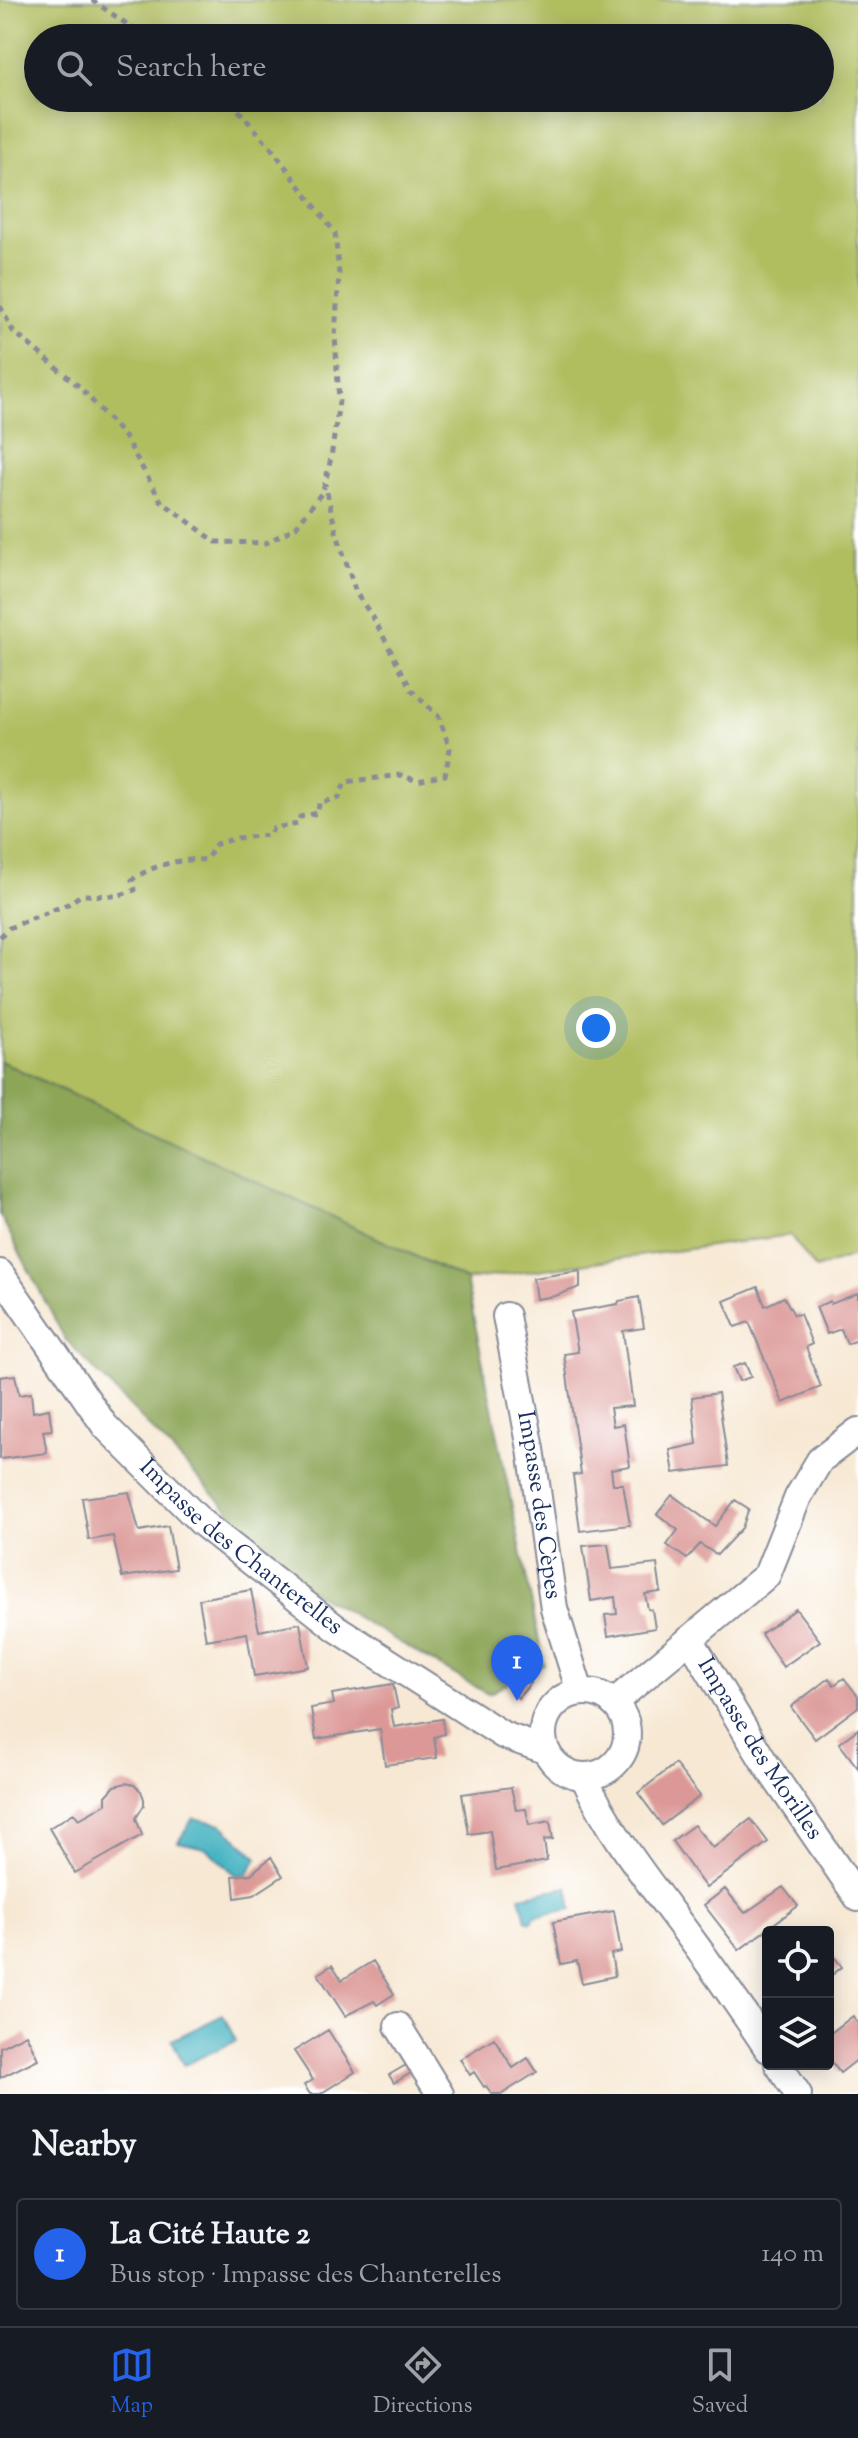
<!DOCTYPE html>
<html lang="en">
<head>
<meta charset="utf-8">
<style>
  :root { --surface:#171b24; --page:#20242c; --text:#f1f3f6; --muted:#9ea1a6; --line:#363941; --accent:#2563eb }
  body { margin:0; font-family:"Sorts Mill Goudy",serif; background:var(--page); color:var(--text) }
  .controls { position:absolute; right:24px; bottom:24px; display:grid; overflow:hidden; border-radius:8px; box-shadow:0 4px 20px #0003 }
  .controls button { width:72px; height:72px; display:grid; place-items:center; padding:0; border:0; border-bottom:2px solid var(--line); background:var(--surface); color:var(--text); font:40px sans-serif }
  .you { position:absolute; left:596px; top:1028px; width:28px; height:28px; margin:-20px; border:6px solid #fff; border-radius:50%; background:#1a73e8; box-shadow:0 0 0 12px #1a73e833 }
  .badge { display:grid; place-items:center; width:52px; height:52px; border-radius:50%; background:var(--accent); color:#fff; font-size:26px; font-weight:700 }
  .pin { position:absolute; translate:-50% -66px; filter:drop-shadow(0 2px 4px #0008) }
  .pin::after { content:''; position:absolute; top:42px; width:28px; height:24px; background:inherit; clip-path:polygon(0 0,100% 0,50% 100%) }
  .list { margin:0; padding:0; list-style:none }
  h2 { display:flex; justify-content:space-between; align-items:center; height:104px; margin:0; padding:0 32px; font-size:34px }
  h2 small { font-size:26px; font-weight:400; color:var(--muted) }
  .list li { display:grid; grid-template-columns:52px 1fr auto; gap:24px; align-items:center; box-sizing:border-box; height:112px; margin:0 16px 16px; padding:0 16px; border:2px solid var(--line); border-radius:8px }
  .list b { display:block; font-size:30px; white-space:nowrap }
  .list p { margin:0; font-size:26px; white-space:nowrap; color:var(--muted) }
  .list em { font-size:26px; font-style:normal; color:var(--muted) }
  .icon { flex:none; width:44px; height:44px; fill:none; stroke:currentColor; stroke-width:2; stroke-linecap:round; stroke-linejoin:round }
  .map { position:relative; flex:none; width:858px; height:2094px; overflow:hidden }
  .search { position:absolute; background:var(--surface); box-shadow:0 4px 20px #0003; left:24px; right:24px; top:24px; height:88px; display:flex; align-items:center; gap:20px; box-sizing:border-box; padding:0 28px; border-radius:44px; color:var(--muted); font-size:30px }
  .sheet { height:232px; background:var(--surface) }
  nav { display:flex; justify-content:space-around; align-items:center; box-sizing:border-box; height:112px; border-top:2px solid var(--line); background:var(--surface); font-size:22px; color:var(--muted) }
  nav a { display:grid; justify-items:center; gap:4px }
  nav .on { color:var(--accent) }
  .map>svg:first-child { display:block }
</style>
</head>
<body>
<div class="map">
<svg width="858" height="2094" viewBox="0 0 858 2094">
  <rect width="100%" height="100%" fill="#fff"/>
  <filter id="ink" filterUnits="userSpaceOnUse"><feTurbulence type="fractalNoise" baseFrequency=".0125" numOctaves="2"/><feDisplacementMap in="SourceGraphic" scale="16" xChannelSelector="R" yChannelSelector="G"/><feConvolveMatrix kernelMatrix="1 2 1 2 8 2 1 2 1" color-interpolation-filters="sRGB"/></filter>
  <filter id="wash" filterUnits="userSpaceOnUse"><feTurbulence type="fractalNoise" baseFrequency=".006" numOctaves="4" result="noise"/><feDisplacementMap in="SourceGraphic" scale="32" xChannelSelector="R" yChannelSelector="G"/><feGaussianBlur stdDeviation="1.8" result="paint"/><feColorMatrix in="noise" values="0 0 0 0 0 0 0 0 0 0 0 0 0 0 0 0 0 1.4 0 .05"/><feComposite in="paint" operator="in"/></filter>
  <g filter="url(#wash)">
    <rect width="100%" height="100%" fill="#f7e8d3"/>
    <path fill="#b1be61" stroke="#667660" stroke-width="2" fill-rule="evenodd" d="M0 0H858V1254L816 1269 790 1235 466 1280 0 1061ZM38 38H820V98H38Z"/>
    <path fill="#8ca557" stroke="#546a5a" stroke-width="2" d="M0 1061 466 1280 544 1664 488 1694 300 1584 65 1339 0 1215Z"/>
    <path fill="#45b3c1" stroke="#307190" stroke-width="2" d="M193 1818 221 1824 258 1858 247 1874 236 1875 206 1848 178 1842Z
      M568 1887 572 1909 535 1916 531 1922 526 1920 520 1896Z
      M223 2015 236 2041 184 2065 172 2040Z"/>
    <g id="blocks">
      <path fill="#db9896" d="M580 1271V1287L555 1296 536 1299 533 1278Z
        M758 1287 765 1306 784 1297 794 1315 800 1314 812 1344 806 1347 821 1387 783 1403 749 1322 735 1327 724 1301Z
        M858 1293V1340L847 1344 841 1329 827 1334 816 1307 830 1301 831 1304Z
        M639 1297 644 1328 623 1331 633 1406 610 1408 613 1426 624 1424 630 1466 611 1469 613 1484H623L630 1525 580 1531 573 1475 581 1474 564 1354 578 1352 571 1312 618 1304 619 1301Z
        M745 1363 751 1377 739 1381 733 1367Z
        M15 1375 19 1395 31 1393 33 1412 49 1409 52 1430 43 1431 47 1453 0 1459V1377Z
        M718 1393 728 1466 674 1473 670 1450 697 1444 692 1397Z
        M129 1492 139 1531 168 1526 176 1569 122 1577 113 1536 89 1540 82 1498Z
        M672 1495 715 1526 735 1500 749 1509 742 1528 717 1555 700 1544 687 1559 667 1545 678 1530 657 1514Z
        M608 1544 612 1569 657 1564 661 1592 645 1594 648 1609 652 1610 655 1628 608 1636 605 1615 617 1614 615 1597 591 1601 583 1546Z
        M251 1590 259 1631 300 1623 308 1667 254 1676 247 1633 206 1640 199 1599Z
        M796 1609 820 1641 783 1667 761 1634Z
        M524 1677 531 1683 518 1698 512 1692Z
        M829 1678 834 1685 844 1678 858 1696V1707L815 1739 791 1707Z
        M393 1684 398 1708 391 1710 394 1727 442 1719 444 1734 434 1737 437 1758 385 1765 380 1729 316 1739 311 1708 334 1704 332 1694Z
        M858 1729V1768L839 1743Z
        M675 1764 700 1796 662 1825 638 1793Z
        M126 1783 134 1785 141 1791 144 1799V1805L136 1818 142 1835 75 1873 49 1828 74 1813 79 1819 106 1804V1796L115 1786Z
        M511 1787 516 1810 526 1809 529 1825 550 1821 553 1839 544 1840 547 1861 496 1870 490 1831 469 1834 462 1794Z
        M751 1819 768 1842 706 1888 672 1841 694 1825 713 1848Z
        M271 1857 283 1876 254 1895 235 1898 233 1876 251 1874Z
        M783 1887 798 1906 739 1950 704 1905 725 1889 745 1913Z
        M614 1911 621 1952 611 1954 615 1976 582 1983 577 1961 561 1964 553 1922Z
        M828 1949 842 1967 828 1978Z
        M373 1961 394 1994 377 2005 374 2001 345 2016 318 1974 332 1965 342 1980Z
        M853 2016 858 2023V2059L840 2073 828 2057V2035Z
        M328 2030 355 2072 320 2094H310L304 2085 313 2080 294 2051Z
        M26 2034 38 2059 0 2078V2047Z
        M494 2038 513 2068 528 2058 537 2072 502 2094H492L486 2086 484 2087 474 2072 470 2075 460 2059Z
        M406 2065 411 2073 394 2083 389 2075Z"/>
    </g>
  </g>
  <g filter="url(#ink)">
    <use href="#blocks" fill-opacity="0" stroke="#898c98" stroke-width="2"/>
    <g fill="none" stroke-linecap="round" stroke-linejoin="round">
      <defs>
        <g id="street">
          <path id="s1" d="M0 1273 105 1426 202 1523 336 1628 503 1735 545 1750"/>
          <path id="s2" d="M506 1316 531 1449 554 1608 580 1692"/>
          <path id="s3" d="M690 1639 763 1760 858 1898"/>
          <circle cx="585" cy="1734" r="42"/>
          <path d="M613 1703 767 1575 798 1497 820 1460 858 1431"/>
          <path d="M584 1777C610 1834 649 1882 686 1932 715 1971 742 2010 768 2049"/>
          <path d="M398 2026 440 2094"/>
          <path d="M778 2064 798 2094"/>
        </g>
      </defs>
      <use href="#street" stroke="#898c98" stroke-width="30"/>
      <path stroke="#898c98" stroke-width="5" stroke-dasharray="6 6" stroke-linecap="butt" d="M92 0 147 38
        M0 306 13 331 81 388 126 439 161 501 216 542 266 543 296 527 323 491 331 458 339 401 335 335 339 274 335 233 272 149 228 98
        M0 937 9 928 68 904 81 895 117 896 135 890 132 880C152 865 182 858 206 860L216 844 236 838 270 835 273 828 298 824 300 817 318 813 319 803 339 798 345 782 400 775 418 781 445 775 450 749 439 717 412 691 374 619 356 593 336 531 325 484"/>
      <use href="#street" stroke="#fff" stroke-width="26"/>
    </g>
  </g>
  <g text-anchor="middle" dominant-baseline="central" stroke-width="7" stroke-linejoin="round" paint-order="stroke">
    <g font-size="24" fill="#1b2f5e" stroke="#fff">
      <text stroke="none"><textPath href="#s2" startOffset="192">Impasse des Cèpes</textPath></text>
      <text stroke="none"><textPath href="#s1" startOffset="368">Impasse des Chanterelles</textPath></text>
      <text stroke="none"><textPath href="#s3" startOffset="130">Impasse des Morilles</textPath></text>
    </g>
  </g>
</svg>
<div class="controls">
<button><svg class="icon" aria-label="locate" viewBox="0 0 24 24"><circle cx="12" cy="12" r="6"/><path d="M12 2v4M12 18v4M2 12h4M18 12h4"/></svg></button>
<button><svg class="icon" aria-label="layers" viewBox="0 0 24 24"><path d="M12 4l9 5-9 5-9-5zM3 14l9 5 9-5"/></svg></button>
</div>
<div class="you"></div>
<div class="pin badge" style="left:517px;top:1701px">1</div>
<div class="search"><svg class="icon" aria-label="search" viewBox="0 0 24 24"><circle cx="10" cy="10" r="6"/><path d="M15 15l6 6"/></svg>Search here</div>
</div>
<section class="sheet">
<h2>Nearby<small></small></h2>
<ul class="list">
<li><span class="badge">1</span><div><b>La Cité Haute 2</b><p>Bus stop · Impasse des Chanterelles</p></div><em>140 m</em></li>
</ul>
</section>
<nav>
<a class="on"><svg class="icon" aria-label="map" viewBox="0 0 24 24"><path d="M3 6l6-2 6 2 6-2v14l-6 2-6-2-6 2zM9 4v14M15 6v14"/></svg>Map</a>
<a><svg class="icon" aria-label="directions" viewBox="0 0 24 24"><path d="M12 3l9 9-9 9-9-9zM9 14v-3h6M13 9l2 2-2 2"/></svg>Directions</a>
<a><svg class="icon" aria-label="saved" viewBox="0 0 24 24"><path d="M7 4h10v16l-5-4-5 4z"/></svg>Saved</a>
</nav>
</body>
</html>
